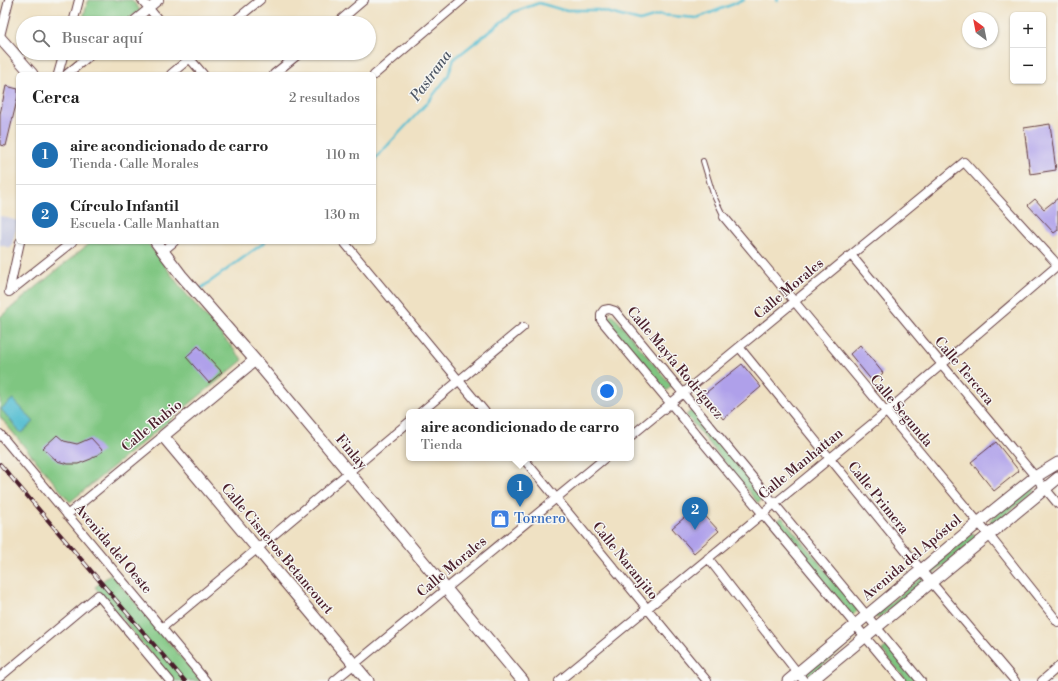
<!DOCTYPE html>
<html lang="es">
<head>
<meta charset="utf-8">
<style>
  :root { --surface:#fff; --page:#f2f2f2; --text:#222; --muted:#767676; --line:#e0e0e0; --accent:#1f6fb2 }
  body { margin:0; font-family:"Libre Bodoni",serif; background:var(--page); color:var(--text) }
  .controls { position:absolute; right:12px; top:12px; display:grid; overflow:hidden; border-radius:6px; box-shadow:0 1px 3px #0004 }
  .controls button { width:36px; height:36px; display:grid; place-items:center; padding:0; border:0; border-bottom:1px solid var(--line); background:var(--surface); color:var(--text); font:20px sans-serif }
  .compass { position:absolute; left:962px; top:12px; width:36px; height:36px; border-radius:50%; background:var(--surface); box-shadow:0 1px 3px #0004; rotate:328deg }
  .you { position:absolute; left:607px; top:391px; width:14px; height:14px; margin:-10px; border:3px solid #fff; border-radius:50%; background:#1a73e8; box-shadow:0 0 0 6px #1a73e833 }
  .badge { display:grid; place-items:center; width:26px; height:26px; border-radius:50%; background:var(--accent); color:#fff; font-size:13px; font-weight:700 }
  .pin { position:absolute; translate:-50% -33px; filter:drop-shadow(0 1px 2px #0008) }
  .pin::after { content:''; position:absolute; top:21px; width:14px; height:12px; background:inherit; clip-path:polygon(0 0,100% 0,50% 100%) }
  .popup { position:absolute; left:406px; top:409px; width:228px; height:52px; box-sizing:border-box; display:grid; place-content:center; border-radius:6px; background:var(--surface); filter:drop-shadow(0 1px 3px #0005); font-size:13px; white-space:nowrap; color:var(--muted) }
  .popup b { font-size:15px; color:var(--text) }
  .popup::after { content:''; position:absolute; left:50%; top:100%; margin-left:-8px; border:8px solid transparent; border-top-color:var(--surface) }
  .list { margin:0; padding:0; list-style:none }
  h2 { display:flex; justify-content:space-between; align-items:center; height:52px; margin:0; padding:0 16px; font-size:17px }
  h2 small { font-size:13px; font-weight:400; color:var(--muted) }
  .list li { display:grid; grid-template-columns:26px 1fr auto; gap:12px; align-items:center; box-sizing:border-box; height:60px; padding:0 16px; border-top:1px solid var(--line) }
  .list b { display:block; font-size:15px; white-space:nowrap }
  .list p { margin:0; font-size:13px; white-space:nowrap; color:var(--muted) }
  .list em { font-size:13px; font-style:normal; color:var(--muted) }
  .icon { flex:none; width:22px; height:22px; fill:none; stroke:currentColor; stroke-width:2; stroke-linecap:round; stroke-linejoin:round }
  .map { position:relative; flex:none; width:1058px; height:681px; overflow:hidden }
  .search { position:absolute; background:var(--surface); box-shadow:0 1px 3px #0004; left:16px; top:16px; width:360px; height:44px; display:flex; align-items:center; gap:10px; box-sizing:border-box; padding:0 14px; border-radius:22px; color:var(--muted); font-size:15px }
  .panel { position:absolute; background:var(--surface); box-shadow:0 1px 3px #0004; left:16px; top:72px; width:360px; height:172px; border-radius:6px }
  .map>svg:first-child { display:block }
</style>
</head>
<body>
<div class="map">
<svg width="1058" height="681" viewBox="0 0 1058 681">
  <rect width="100%" height="100%" fill="#f6f6f2"/>
  <filter id="ink" filterUnits="userSpaceOnUse"><feTurbulence type="fractalNoise" baseFrequency=".025" numOctaves="2"/><feDisplacementMap in="SourceGraphic" scale="8" xChannelSelector="R" yChannelSelector="G"/><feConvolveMatrix kernelMatrix="1 2 1 2 8 2 1 2 1" color-interpolation-filters="sRGB"/></filter>
  <filter id="wash" filterUnits="userSpaceOnUse"><feTurbulence type="fractalNoise" baseFrequency=".012" numOctaves="4" result="noise"/><feDisplacementMap in="SourceGraphic" scale="16" xChannelSelector="R" yChannelSelector="G"/><feGaussianBlur stdDeviation="0.9" result="paint"/><feColorMatrix in="noise" values="0 0 0 0 0 0 0 0 0 0 0 0 0 0 0 0 0 1.4 0 .05"/><feComposite in="paint" operator="in"/></filter>
  <g filter="url(#wash)">
    <rect width="100%" height="100%" fill="#efe1c3"/>
    <path fill="#c0c2dd" d="M0 216 18 221 11 248 0 245Z"/>
    <path fill="#7fc681" stroke="#647256" d="M88 0H132L140 10 123 23H82Z
      M91 242H147L182 289 243 360 70 502 0 417V317Z
      M612 314 672 386 666 391 606 319Z
      M692 410 764 498 758 503 686 415Z
      M1033 485 1035 490 993 525 990 520Z
      M782 517 858 610 852 616 776 522Z
      M972 534 975 535 976 539 933 574 930 569Z
      M111 574 201 681H174L95 587Z
      M922 577 925 581 879 618 875 617V615Z
      M848 638 852 641 808 677 806 673Z
      M888 645 917 681H907L882 650Z"/>
    <path fill="#54bed1" stroke="#4f6e7e" d="M13 399 34 422 21 433 1 409Z"/>
    <g fill="none" stroke-linecap="round" stroke-linejoin="round">
      <path stroke="#54bed1" stroke-width="2.5" d="M777 0H778
        M374 160 428 102 448 76 454 59 514 12 539 3 563 10H598L640 21 660 15 697 18 744 0
        M200 289 265 242"/>
    </g>
    <g id="blocks">
      <path fill="#afa0ea" d="M6 86 18 89V96L6 146 0 145V114Z
        M1050 124 1056 170 1030 174 1024 128Z
        M1058 198V230L1054 233 1028 205 1035 199 1044 209Z
        M860 345 883 373 873 382 850 354Z
        M198 346 222 372 209 383 186 357Z
        M742 364 761 387 723 419 703 395Z
        M57 435 64 441 77 444 91 438 103 451 91 459 78 464H68L57 461 43 448Z
        M996 442 1019 471 994 491 971 462Z
        M697 507 719 531 694 553 672 528Z"/>
    </g>
  </g>
  <g filter="url(#ink)">
    <use href="#blocks" fill-opacity="0" stroke="#633c42" stroke-width="1"/>
    <g fill="none" stroke-linecap="round" stroke-linejoin="round">
      <defs>
        <path id="lane" d="M703 161 713 194 724 217"/>
        <path id="street" d="M142 0 161 23
          M73 23 79 0
          M131 23 159 0
          M232 23 260 0
          M337 23 364 0
          M0 36 9 0
          M185 53 203 74
          M58 74 64 53
          M67 74 93 53
          M171 74 196 53
          M274 74 300 53
          M374 75 462 0
          M724 217 988 534 1058 622
          M344 242 485 412
          M163 251 174 242
          M851 255 1058 504
          M9 292 72 242
          M9 292 20 242
          M739 347 931 582 1015 681
          M421 412 523 327
          M0 434 206 681
          M631 436 964 162 1058 265
          M523 458 707 681
          M67 515 163 436
          M708 558 804 681
          M162 628 409 422
          M0 677 98 595 170 681
          M334 681 605 458
          M559 681 885 413 1058 265
          M902 681 601 320V314L604 310 609 309 615 311 921 681
          M1042 681 1058 667"/>
        <path id="secondary" d="M0 38 32 74
          M156 242 181 275 255 360 523 681
          M255 360 163 436 368 681
          M788 681 978 523 1035 477 1058 463
          M811 681 1058 478"/>
      </defs>
      <use href="#lane" stroke="#633c42" stroke-width="6"/>
      <use href="#street" stroke="#633c42" stroke-width="10"/>
      <use href="#secondary" stroke="#633c42" stroke-width="13"/>
      <use href="#lane" stroke="#fff" stroke-width="4"/>
      <use href="#street" stroke="#fff" stroke-width="8"/>
      <use href="#secondary" stroke="#fff" stroke-width="11"/>
      <defs>
        <path id="rail" d="M0 464 185 681"/>
      </defs>
      <use href="#rail" stroke="#4a1f2b" stroke-width="4"/>
      <use href="#rail" stroke="#f6f6f2" stroke-width="2.5" stroke-dasharray="8" stroke-linecap="butt"/>
    </g>
  </g>
  <defs>
    <symbol id="shop-square" viewBox="-11 -11 22 22"><rect x="-9" y="-9" width="18" height="18" rx="4" fill="#3f7fe0" stroke="#f6f6f2"/><path d="M-5-2.5h2.3a2.7 3.5 0 0 1 5.4 0H5L5.5 6h-11ZM-1.5-2.5h3a1.5 2.3 0 0 0-3 0Z" fill="#fff"/></symbol>
  </defs>
  <g fill-rule="evenodd">
    <use href="#shop-square" x="489" y="508" width="22" height="22"/>
  </g>
  <g text-anchor="middle" dominant-baseline="central" stroke-width="3" stroke-linejoin="round" paint-order="stroke">
    <g font-size="14" fill="#4a1f2b" stroke="#f6f6f2">
      <text transform="translate(789 289) rotate(-40)">Calle Morales</text>
      <text transform="translate(675 363) rotate(50)">Calle Mayía Rodríguez</text>
      <text transform="translate(964 371) rotate(50)">Calle Tercera</text>
      <text transform="translate(901 411) rotate(50)">Calle Segunda</text>
      <text transform="translate(152 426) rotate(-39)">Calle Rubio</text>
      <text transform="translate(351 452) rotate(50)">Finlay</text>
      <text transform="translate(801 464) rotate(-39)">Calle Manhattan</text>
      <text transform="translate(878 498) rotate(51)">Calle Primera</text>
      <text transform="translate(113 549) rotate(50)">Avenida del Oeste</text>
      <text transform="translate(277 549) rotate(50)">Calle Cisneros Betancourt</text>
      <text transform="translate(912 558) rotate(-40)">Avenida del Apóstol</text>
      <text transform="translate(625 561) rotate(51)">Calle Naranjito</text>
      <text transform="translate(452 567) rotate(-40)">Calle Morales</text>
    </g>
    <g font-size="14" fill="#366cbe" stroke="#f6f6f2" text-anchor="start">
      <text x="514" y="519">Tornero</text>
    </g>
    <g font-size="15" font-style="italic" fill="#4e5765" stroke="#f6f6f2">
      <text transform="translate(431 76) rotate(-54)">Pastrana</text>
    </g>
  </g>
</svg>
<div class="controls">
<button>+</button>
<button>−</button>
</div>
<svg class="compass" viewBox="-18 -18 36 36"><path d="M0-13l5 13h-10z" fill="#e53935"/><path d="M0 13l5-13h-10z" fill="#767676"/></svg>
<div class="you"></div>
<div class="pin badge" style="left:520px;top:507px">1</div>
<div class="popup"><b>aire acondicionado de carro</b>Tienda</div>
<div class="pin badge" style="left:695px;top:530px">2</div>
<div class="search"><svg class="icon" aria-label="search" viewBox="0 0 24 24"><circle cx="10" cy="10" r="6"/><path d="M15 15l6 6"/></svg>Buscar aquí</div>
<section class="panel">
<h2>Cerca<small>2 resultados</small></h2>
<ul class="list">
<li><span class="badge">1</span><div><b>aire acondicionado de carro</b><p>Tienda · Calle Morales</p></div><em>110 m</em></li>
<li><span class="badge">2</span><div><b>Círculo Infantil</b><p>Escuela · Calle Manhattan</p></div><em>130 m</em></li>
</ul>
</section>
</div>
</body>
</html>
